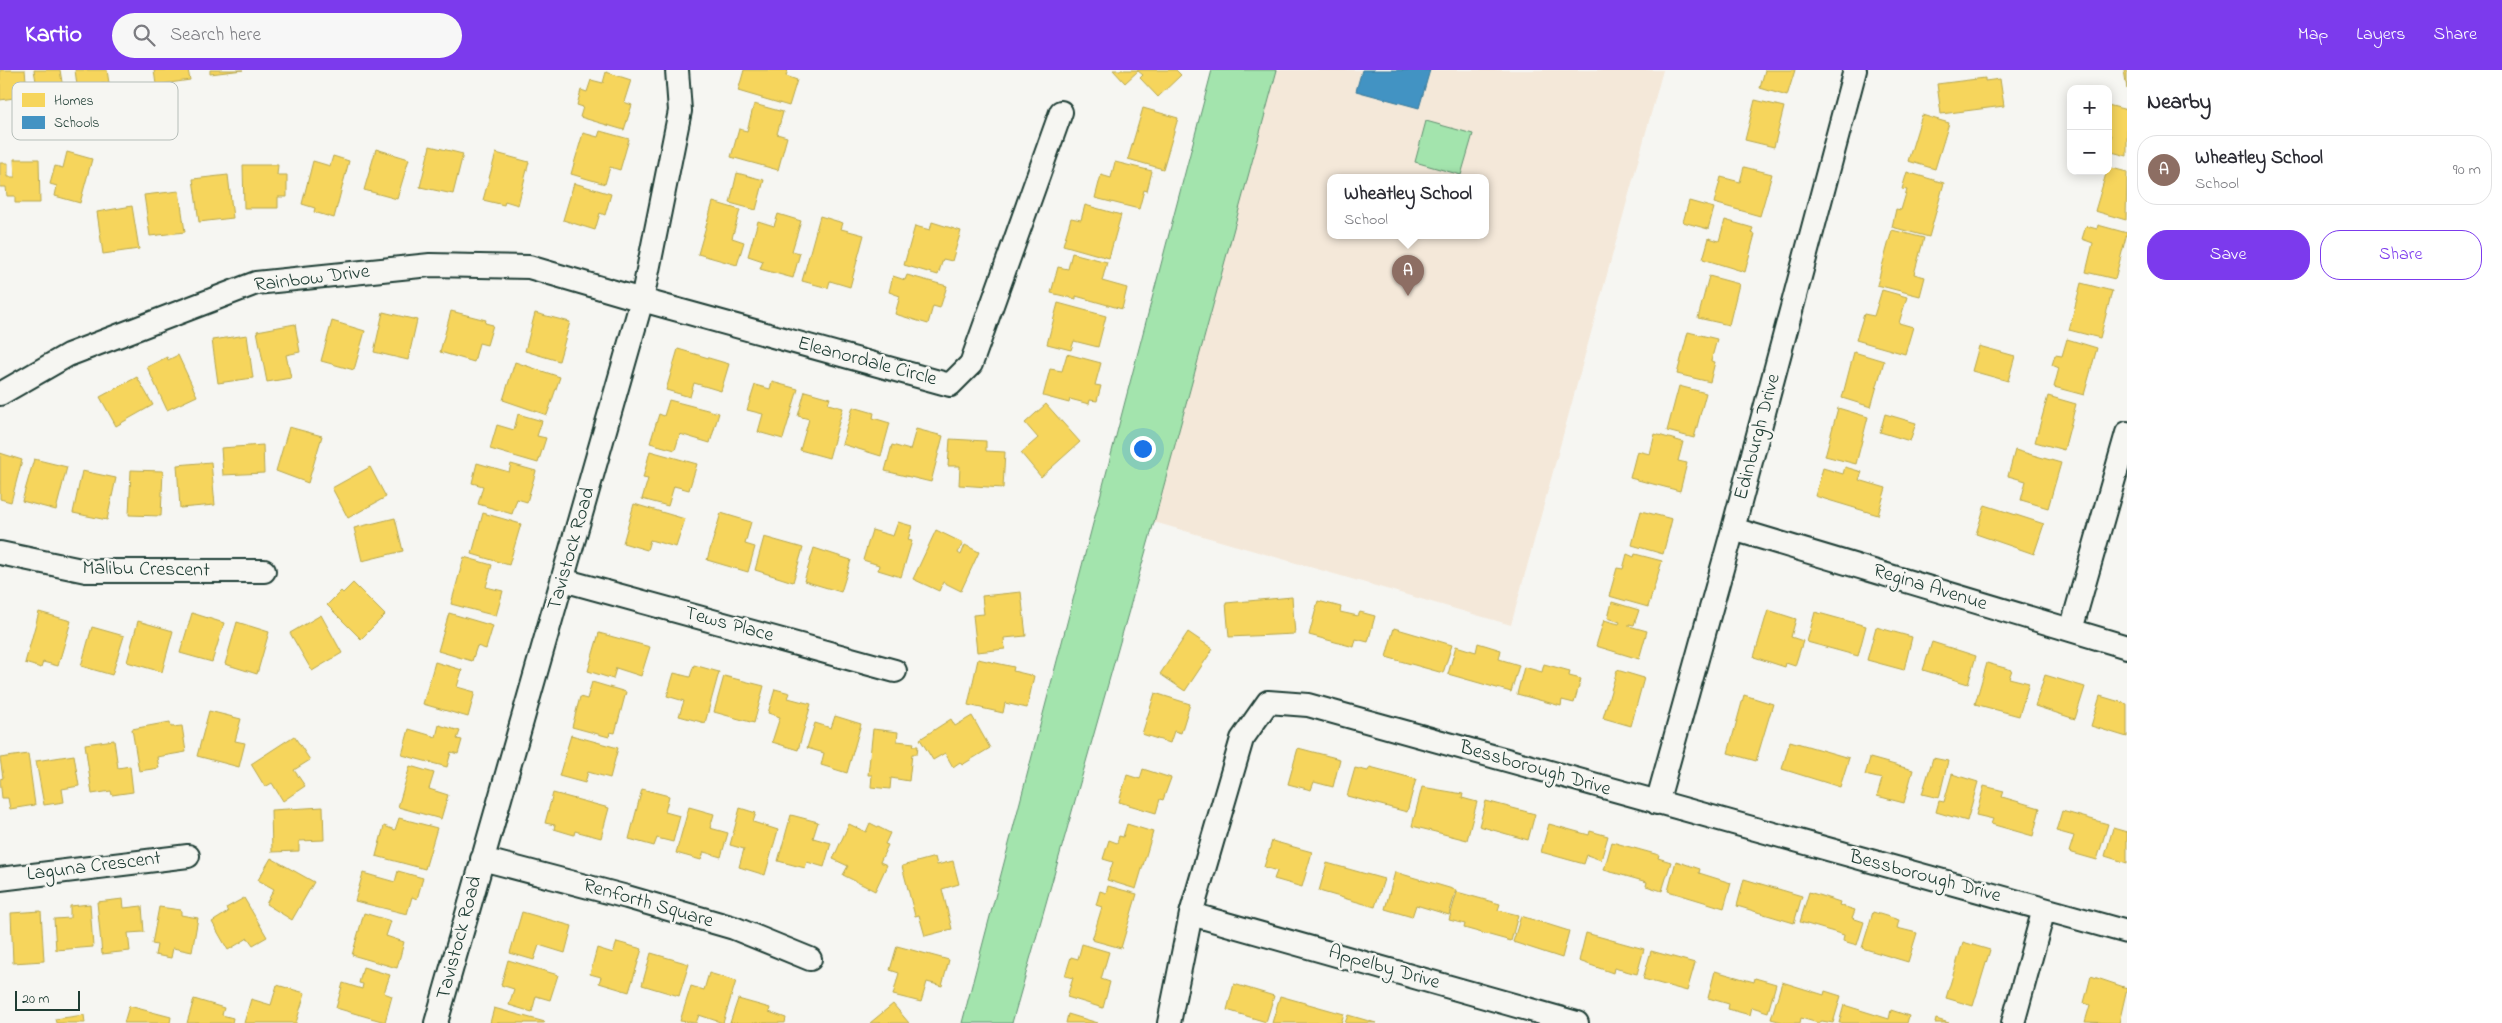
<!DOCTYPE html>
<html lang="en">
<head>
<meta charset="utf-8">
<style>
  :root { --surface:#fff; --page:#f7f7f7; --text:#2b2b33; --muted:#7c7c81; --line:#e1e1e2; --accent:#7c3aed }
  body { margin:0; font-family:"Indie Flower",sans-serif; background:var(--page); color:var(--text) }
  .controls { position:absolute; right:15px; top:15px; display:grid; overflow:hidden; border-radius:10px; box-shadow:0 2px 12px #0003 }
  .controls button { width:45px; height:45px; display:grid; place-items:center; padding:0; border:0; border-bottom:1px solid var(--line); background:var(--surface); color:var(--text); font:25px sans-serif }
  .scale { position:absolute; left:15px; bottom:12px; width:65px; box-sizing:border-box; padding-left:5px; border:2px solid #1f3d34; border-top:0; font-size:14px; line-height:18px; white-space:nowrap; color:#1f3d34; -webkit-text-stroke:4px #f6f6f2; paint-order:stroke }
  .you { position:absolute; left:1142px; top:378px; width:18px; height:18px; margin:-12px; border:4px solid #fff; border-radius:50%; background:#1a73e8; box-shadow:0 0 0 8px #1a73e833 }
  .badge { display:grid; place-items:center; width:32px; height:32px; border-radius:50%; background:var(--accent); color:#fff; font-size:16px; font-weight:700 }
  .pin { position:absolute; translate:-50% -41px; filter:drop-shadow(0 1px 2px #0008) }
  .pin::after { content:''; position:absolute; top:26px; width:18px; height:15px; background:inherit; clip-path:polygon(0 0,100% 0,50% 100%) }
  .popup { position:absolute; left:1327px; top:104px; width:162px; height:65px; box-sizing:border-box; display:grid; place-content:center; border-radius:10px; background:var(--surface); filter:drop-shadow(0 1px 4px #0005); font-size:16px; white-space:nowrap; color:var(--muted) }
  .popup b { font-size:19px; color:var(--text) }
  .popup::after { content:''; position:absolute; left:50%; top:100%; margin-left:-10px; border:10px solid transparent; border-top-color:var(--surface) }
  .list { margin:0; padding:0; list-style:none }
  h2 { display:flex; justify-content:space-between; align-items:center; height:65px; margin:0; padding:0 20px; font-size:21px }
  h2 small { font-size:16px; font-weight:400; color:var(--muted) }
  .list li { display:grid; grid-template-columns:32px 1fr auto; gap:15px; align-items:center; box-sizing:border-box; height:70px; margin:0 10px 10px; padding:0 10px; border:1px solid var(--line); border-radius:20px }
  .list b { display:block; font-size:19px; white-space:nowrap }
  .list p { margin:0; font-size:16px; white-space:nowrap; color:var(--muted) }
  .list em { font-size:16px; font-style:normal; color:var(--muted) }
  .actions { display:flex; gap:10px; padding:15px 20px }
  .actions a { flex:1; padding:11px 0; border:1px solid var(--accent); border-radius:20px; text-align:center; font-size:18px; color:var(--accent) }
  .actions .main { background:var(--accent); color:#fff }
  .icon { flex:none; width:28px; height:28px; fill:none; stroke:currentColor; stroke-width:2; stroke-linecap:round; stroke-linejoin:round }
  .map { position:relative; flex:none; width:2127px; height:953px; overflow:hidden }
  header { display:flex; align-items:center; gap:30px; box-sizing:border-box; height:70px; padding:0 25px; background:var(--accent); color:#fff }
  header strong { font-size:24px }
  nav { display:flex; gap:28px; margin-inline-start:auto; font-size:18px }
  .search { width:350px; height:45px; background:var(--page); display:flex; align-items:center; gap:12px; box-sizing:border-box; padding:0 18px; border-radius:28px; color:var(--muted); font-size:19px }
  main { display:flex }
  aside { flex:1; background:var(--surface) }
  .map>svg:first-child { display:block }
</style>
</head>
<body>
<header>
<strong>Kartio</strong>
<div class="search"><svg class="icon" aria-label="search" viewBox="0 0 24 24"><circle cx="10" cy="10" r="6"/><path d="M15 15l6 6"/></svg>Search here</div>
<nav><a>Map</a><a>Layers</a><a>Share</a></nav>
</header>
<main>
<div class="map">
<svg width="2127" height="953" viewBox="0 0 2127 953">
  <rect width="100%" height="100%" fill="#f6f6f2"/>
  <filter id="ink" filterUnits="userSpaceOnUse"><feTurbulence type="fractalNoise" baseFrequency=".02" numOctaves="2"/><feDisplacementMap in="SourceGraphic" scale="10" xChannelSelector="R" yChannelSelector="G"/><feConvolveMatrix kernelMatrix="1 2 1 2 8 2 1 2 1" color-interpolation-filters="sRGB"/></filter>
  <g filter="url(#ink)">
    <path fill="#f4e8d9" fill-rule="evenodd" d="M1277 0H1663L1511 555 1154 452ZM1330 107H1486V165H1330Z"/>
    <path fill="#a3e4ad" stroke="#619070" d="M1212 0H1277L1154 452 1012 953H962Z
      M1426 51 1473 64 1461 105 1415 92Z"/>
    <path fill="#f6d55c" stroke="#b6a750" d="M0 0H25L26 10 18 11 21 27 0 30Z
      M34 0H60L65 30 40 34Z
      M75 0H107L109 13 91 15 92 22 78 23Z
      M154 0H188L190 10 156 15Z
      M210 0H243L210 4Z
      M744 0H788L786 6 797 10 789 36 738 21Z
      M1113 0H1176L1181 5 1158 27 1140 8 1143 5 1138 1 1125 13Z
      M1765 0H1795L1787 26 1760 18Z
      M2124 0H2127V19Z
      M606 2 631 10 624 32 632 35 624 60 580 47 583 37 577 35 581 20 587 22 591 10 603 13Z
      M1985 8V11L2000 9 2004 36 1941 44 1937 14Z
      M1755 30 1784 37 1774 77 1745 70Z
      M754 34 783 42 777 64 787 67 778 100 731 87 739 59 747 61Z
      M2108 35 2127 40V86L2108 81 2112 65 2108 64Z
      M1143 38 1178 48 1163 99 1128 89Z
      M1922 45 1949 53 1935 99 1908 91Z
      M600 61 629 69 620 100 610 97 605 114 571 104 583 63 598 67Z
      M430 76 463 84 453 124 420 117Z
      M376 79 409 89 397 129 364 120Z
      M67 82 92 89 80 133 55 126 57 116 50 114 55 96 63 98Z
      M496 83 529 92 518 135 505 131 504 135 483 130Z
      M333 86 349 91 334 148 314 142 315 138 302 134 313 91 330 96Z
      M14 89H39L40 133H15V126H7L6 117H0V93H8V107H15Z
      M1115 92 1152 101 1147 121 1144 120 1139 139 1095 128 1101 105 1111 108Z
      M243 95H278L277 105H287V127H278V138H244Z
      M1744 97 1772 104 1760 146 1714 133 1721 107 1740 112Z
      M2108 97 2127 102 2126 150 2095 141Z
      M1907 102 1944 113 1929 167 1892 157 1896 139 1901 140 1907 120 1902 119Z
      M737 103 764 110 756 140 730 133Z
      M228 105 233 148 199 152 193 109Z
      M574 113 611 124 605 145 600 143 595 160 563 150Z
      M179 121 185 162 150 166 144 125Z
      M1689 131 1714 138 1708 159 1683 152Z
      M713 132 740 140 732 168 744 172 737 195 698 184Z
      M1085 135 1121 145 1109 188 1063 175 1071 148 1081 150Z
      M132 136 139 179 103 184 97 142Z
      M778 144 801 151 792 181 800 183 793 208 760 199 763 191 748 186 758 151 774 156Z
      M820 146 843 153 841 159 864 165 850 217 830 211 828 218 802 211Z
      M1725 150 1753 158 1751 163 1755 164 1745 202 1703 189 1709 168 1719 171Z
      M932 152 961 161 952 191 943 189 938 205 904 195 915 156 930 160Z
      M2098 155 2127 163 2115 209 2086 202 2093 173 2082 169 2086 156 2097 159Z
      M1892 160 1924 168 1914 204 1925 207 1920 226 1877 215Z
      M1072 183 1107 192 1102 211 1127 218 1122 239 1076 226V229L1051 223 1058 197 1068 199Z
      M907 205 947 216 940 238 933 236 928 254 895 244 900 226 889 222 893 206 905 210Z
      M1709 206 1739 214 1729 255 1698 248Z
      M2081 213 2112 221 2100 268 2069 260Z
      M1882 220 1907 227 1899 253 1913 257 1905 284 1856 270 1864 244 1874 246Z
      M1058 233 1106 246 1098 277 1074 271 1071 280 1047 274Z
      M451 241 486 250 485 253 493 255 487 275 479 273 474 292 440 282Z
      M383 242 417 250 408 290 374 282Z
      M535 243 570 252 559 291 525 281Z
      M332 251 365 261 354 300 321 291Z
      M295 254 300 282 286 285 291 308 267 312 257 261Z
      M1688 262 1717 269 1711 291 1715 292 1710 312 1677 304Z
      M247 265 253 308 218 313 212 270Z
      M2067 269 2097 278 2084 325 2054 317 2059 298 2052 295 2055 285 2062 286Z
      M1979 276 2015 286 2008 311 1972 301Z
      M678 279 729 294 721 321 694 313 690 327 666 320Z
      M1854 282 1884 291 1871 337 1842 328Z
      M1067 284 1101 293 1095 315 1101 316 1097 331 1090 330 1089 334 1070 329 1069 333 1043 326 1050 299 1062 301Z
      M178 285 197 326 167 340 147 297 167 287 168 290Z
      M515 292 560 307 547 345 503 330Z
      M137 307 153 335 116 356 100 327Z
      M772 312 798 319 783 369 758 362 763 344 747 340 755 315 770 319Z
      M1679 316 1706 323 1694 368 1667 361Z
      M805 321 830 328 828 334 843 338 829 388 800 380 809 349 798 346Z
      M2048 326 2076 334 2064 380 2035 372Z
      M669 330 719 343 710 373 680 364 675 380 650 373 659 344 664 346Z
      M1046 334 1080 372 1041 407 1021 383 1038 368 1025 353Z
      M853 337 874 343 873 348 890 353 881 386 842 374Z
      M1838 338 1868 347 1856 394 1825 386Z
      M518 344 542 351 537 366 546 368 538 393 490 379 497 355 514 360Z
      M1885 344 1916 353 1910 371 1880 362Z
      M289 357 322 366 308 413 276 401Z
      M916 359 943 366 931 412 885 401 892 375 910 380Z
      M1655 364 1683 372 1678 391 1687 393 1680 421 1630 408 1637 381 1650 384Z
      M950 369 986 371V381L1005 382 1003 418 959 415 960 396H948Z
      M263 375 264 403 223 405 221 378Z
      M2015 380 2061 393 2048 438 2021 430 2026 411 2008 406Z
      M650 381 697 394 689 420 674 416 668 436 642 429 648 409 643 408Z
      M0 383 22 390 11 432 0 429Z
      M34 389 67 397 56 440 22 431Z
      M211 392 215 435 180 438 177 395Z
      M477 393 509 402 511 394 536 401 527 432 517 429 512 444 478 434 483 416 472 413Z
      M370 397 386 427 348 448 332 418Z
      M1845 397 1862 402 1859 410 1886 418 1878 445 1815 426 1823 398 1843 404Z
      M131 400 163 401 161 446 129 445Z
      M82 401 116 408 107 450 73 443Z
      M634 434 685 449 676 477 650 470 647 480 623 473Z
      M1985 435 2044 454 2034 484 1976 464Z
      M1641 441 1672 449 1663 484 1632 475Z
      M483 443 521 454 509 495 472 484Z
      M721 443 751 452 745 474 755 477 748 502 707 490Z
      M395 448 403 481 362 491 354 458Z
      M898 452 912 456 908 470 912 471 901 507 878 500 879 495 863 490 872 460 893 466Z
      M936 460 963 473 958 483 961 485 965 475 979 482 961 521 943 512 939 521 913 509Z
      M764 467 803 478 793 512 755 500Z
      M814 478 851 490 841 522 804 511Z
      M1627 484 1634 487 1635 484 1662 491 1648 537 1609 526 1617 498 1623 499Z
      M464 487 492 495 486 517 503 521 496 546 451 534Z
      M353 513 385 545 361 569 327 535 341 521 343 523Z
      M1021 522 1026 566 1004 568 1005 579 977 582 973 545 984 544 982 526Z
      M1292 527 1295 564 1229 567 1226 533Z
      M1318 531 1341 537 1340 542 1358 546 1360 542 1375 546 1368 572 1356 569 1354 577 1309 565Z
      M1612 532 1639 540 1634 555 1629 554V556L1647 561 1639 589 1596 576 1604 550 1619 554 1620 552 1608 548Z
      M1768 540 1796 549 1791 567 1803 571 1795 596 1786 593 1785 597 1754 587Z
      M39 542 71 551 58 596 43 592 41 598 25 593Z
      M1815 542 1866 556 1858 586 1807 572Z
      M192 543 224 553 212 592 180 583Z
      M449 543 493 556 486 579 477 576 472 591 438 581Z
      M321 545 342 583 312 601 290 563Z
      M138 551 173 561 162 602 127 592Z
      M237 552 269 562 257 604 225 594Z
      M92 557 124 566 112 605 81 596Z
      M1876 557 1912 567 1904 600 1867 590Z
      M1394 558 1452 575 1443 603 1386 587Z
      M1188 562 1213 579 1185 621 1160 604Z
      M599 563 650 577 641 606 616 598 613 609 588 601Z
      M1932 572 1976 586 1968 614 1923 600Z
      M1478 573 1501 580 1499 589 1519 595 1511 622 1448 604 1456 576 1476 582Z
      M978 589 1014 597 1013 601 1034 606 1027 638 1005 633 1003 643 968 635Z
      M435 592 462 600 457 617 475 622 468 647 423 634Z
      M1987 593 2012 600 2009 608 2029 613 2019 646 1975 634Z
      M1544 594 1570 601 1569 606 1581 609 1574 633 1562 630 1561 636 1517 624 1524 597 1542 602Z
      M694 595 719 602 705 653 679 646 684 631 667 626 674 603 690 607Z
      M1617 600 1644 608 1631 656 1603 648Z
      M2045 605 2085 617 2075 649 2035 636Z
      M724 606 764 616 754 653 714 642Z
      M592 612 626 622 615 663 610 662 609 667 572 657 580 627 587 629Z
      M775 619 790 623 788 628 811 634 798 680 772 672 780 647 768 643Z
      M1155 623 1190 634 1181 663 1174 661 1170 673 1142 664Z
      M1744 625 1773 634 1756 691 1728 683Z
      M2100 626 2127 634V667L2091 656Z
      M209 641 241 649 235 671 245 673 239 697 197 686Z
      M835 646 861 654 847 703 821 695 824 683 807 678 815 653 831 658Z
      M972 646 990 678 962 695 960 692 953 697 945 683 933 690 920 669 951 649 955 656Z
      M170 652 171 657 182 656 186 682 157 687 159 698 139 701 132 659Z
      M439 655 460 661 457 669 462 670 458 684 451 682 447 697 402 685 409 659 436 667Z
      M873 659 898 662 897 671 914 673 913 676H918L917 684H912L909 711 891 708 890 719 871 717 872 705H868Z
      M571 665 618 678 610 708 588 702 585 713 559 706Z
      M294 666 310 690 294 700 305 716 283 731 272 713 265 717 251 694Z
      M114 670 118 698 130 696 133 722 112 725 111 721 92 724 85 674Z
      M1790 671 1849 688 1840 717 1782 699Z
      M1298 678 1340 689 1333 717 1314 712 1311 720 1288 714Z
      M28 684 35 735 10 739 8 728H2L0 709 3 708 0 688Z
      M74 685 79 716 62 719 64 732 44 735 36 691Z
      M1870 688 1913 700 1904 733 1877 726 1882 709 1865 705Z
      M1933 688 1948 691 1939 728 1922 724Z
      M410 696 434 703 429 719 448 725 441 749 398 737Z
      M1370 697 1416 709 1407 742 1347 726 1355 698 1368 701Z
      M1143 699 1171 708 1163 730 1160 729 1156 743 1119 732 1127 705 1140 709Z
      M1952 704 1978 712 1967 751 1936 742 1939 731 1944 732Z
      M1984 716 2004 721 2002 727 2040 738 2033 766 1991 754 1993 749 1976 745Z
      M1422 717 1463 724 1462 728 1477 732 1467 770 1412 756Z
      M642 719 669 726 665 742 680 746 673 772 657 768 654 776 629 769Z
      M553 723 609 738 601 768 575 761 574 765 554 759 555 755 545 753Z
      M1486 731 1535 744 1528 770 1479 756Z
      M323 737 324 770 299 771V781L272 782 271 740Z
      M689 737 714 744 710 758 728 763 721 787 704 782 701 790 676 783Z
      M740 738 756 743 753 752 778 760 765 805 739 797 744 779 730 775Z
      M2062 741 2108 754 2097 790 2069 782 2074 766 2056 761Z
      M791 745 818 752 813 768 831 773 824 797 807 792 805 798 778 791Z
      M399 748 437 758 425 799 376 786 384 756 395 760Z
      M870 753 890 763 885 774 888 775 880 792 887 795 875 821 843 805 848 796 833 789 849 754 866 762Z
      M1127 754 1153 762 1136 819 1107 810 1113 792 1103 789 1109 770 1117 773 1119 766 1123 767Z
      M1549 754 1589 765 1590 761 1608 766 1601 790 1587 785 1584 794 1541 782Z
      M2113 758 2127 762V793L2105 786Z
      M1272 771 1312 782 1302 817 1274 809 1277 801 1264 797Z
      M1612 772 1659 785 1658 788 1671 792 1662 821 1646 816 1647 812 1604 800Z
      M935 787 937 795 953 791 959 814 942 819 952 859 925 866 919 845 915 846 902 796Z
      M271 788 314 812 292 850 266 834 274 819 258 810Z
      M1676 791 1700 799 1699 803 1731 813 1724 838 1668 821Z
      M1327 793 1384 809 1375 837 1319 821Z
      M398 801 423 808 417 829 412 827 407 844 355 831 363 803 395 812Z
      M1395 802 1456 820 1449 845 1416 835 1412 847 1385 839Z
      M1744 809 1802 826 1794 853 1737 836Z
      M1108 816 1137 824 1121 878 1092 870 1102 837 1096 835 1100 821 1106 823Z
      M1457 822 1500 834 1498 840 1518 845 1511 871 1464 858 1465 854 1449 850Z
      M1809 822 1840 832 1839 835 1855 840 1852 848 1864 852 1857 875 1843 871 1844 865 1800 852Z
      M244 828 267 867 253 875 248 868 228 880 212 852 228 842 226 838Z
      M123 829 124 838 142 836 144 862 128 863 130 881 102 884 97 832Z
      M90 834 93 877 56 880 54 849 70 848V836Z
      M159 837 181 840V845L198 848 192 882 173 878 171 888 155 885 157 875 152 874Z
      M41 841 44 891 13 893 11 843Z
      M522 842 572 856 565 883 539 875 534 890 510 883Z
      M1873 842 1899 850 1897 858 1917 863 1908 892 1862 878Z
      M364 843 391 851 386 866 404 872 397 898 352 885Z
      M1521 846 1569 861 1562 888 1513 872Z
      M1586 863 1644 879 1637 904 1614 898 1613 903 1579 891Z
      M617 872 642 879 629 922 599 913 601 907 590 904 597 878 613 883Z
      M1963 872 1990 880 1973 936 1946 928Z
      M1082 874 1109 882 1101 909 1110 912 1103 938 1067 927 1073 908 1065 906 1071 887 1078 889Z
      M897 876 949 890 942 916 927 912 921 932 893 925 899 903 890 900Z
      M1651 881 1695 893 1687 921 1643 909Z
      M651 883 689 894 679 926 642 915Z
      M508 890 558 905 550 930 536 926 532 942 509 935 514 919 501 915Z
      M363 897 390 905 384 923 392 926 385 952 336 938 343 913 362 919 363 914 359 913Z
      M1715 901 1754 912 1755 908 1776 914 1768 942 1752 937 1750 945 1728 939 1729 934 1708 928Z
      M709 903 736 911 723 953 699 945 696 953 680 951 691 916 704 920Z
      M2091 906 2127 918 2119 953 2085 952 2090 935 2084 933Z
      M1782 912 1824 925 1825 921 1841 926 1833 953 1822 951 1818 953 1801 948 1800 953H1786L1771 949Z
      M1234 914 1274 926 1266 952 1227 940Z
      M277 915 305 923 296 953H244L251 929 271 935Z
      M1280 926 1344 944 1341 953H1272Z
      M194 929 224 938 222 945 233 948 232 953H187Z
      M738 929 770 938 769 942 786 948 785 953H730Z
      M893 934 909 953H870Z
      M1844 935 1889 949 1891 940 1909 946 1907 953H1839Z
      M129 936 171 947 170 953H124Z
      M494 938 545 952 544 953H490Z
      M1068 944 1098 953H1066Z
      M84 945 85 953H56L55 949Z
      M1348 945 1376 953H1345Z
      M1936 949 1949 953H1935Z"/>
    <path fill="#4393c3" stroke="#387998" d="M1362 0H1430L1419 38 1356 21Z"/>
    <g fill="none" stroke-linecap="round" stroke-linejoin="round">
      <defs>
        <path id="street" d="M0 324 68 285 256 213 430 195 529 197 642 230 950 315 971 294 1061 42
          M1733 459 2127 577
          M0 483 86 501H264
          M563 510 895 601
          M2071 560 2127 363
          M1657 733 1733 459 1855 0
          M482 789 627 827 734 858 810 889
          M0 809 188 786
          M1191 844 1577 953
          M436 953 642 230 680 41 677 0
          M1169 953 1191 844 1242 669 1268 632 1308 635 2127 862
          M2013 953 2044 839"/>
      </defs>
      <use href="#street" stroke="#1f3d34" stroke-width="26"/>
      <use href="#street" stroke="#f6f6f2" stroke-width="22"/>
    </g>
  </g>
  <g text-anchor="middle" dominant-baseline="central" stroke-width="5" stroke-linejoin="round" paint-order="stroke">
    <g font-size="20" fill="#1f3d34" stroke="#f6f6f2">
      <text transform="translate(312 209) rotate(-7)">Rainbow Drive</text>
      <text transform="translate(867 292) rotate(15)">Eleanordale Circle</text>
      <text transform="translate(1758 367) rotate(-75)">Edinburgh Drive</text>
      <text transform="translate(572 479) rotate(-74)">Tavistock Road</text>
      <text transform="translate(146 500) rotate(1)">Malibu Crescent</text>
      <text transform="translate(1930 518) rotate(17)">Regina Avenue</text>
      <text transform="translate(729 555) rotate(15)">Tews Place</text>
      <text transform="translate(1535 699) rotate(16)">Bessborough Drive</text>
      <text transform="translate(94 797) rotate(-7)">Laguna Crescent</text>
      <text transform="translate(1925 807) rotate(15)">Bessborough Drive</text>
      <text transform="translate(648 834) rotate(16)">Renforth Square</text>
      <text transform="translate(460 868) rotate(-75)">Tavistock Road</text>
      <text transform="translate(1384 898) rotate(16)">Appelby Drive</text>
    </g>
  </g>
  <rect x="12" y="12" width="166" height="58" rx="8" fill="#f6f6f2" stroke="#b6beb9" stroke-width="1"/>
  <rect x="22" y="23" width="23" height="14" fill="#f6d55c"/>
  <rect x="22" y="46" width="23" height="13" fill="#4393c3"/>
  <g font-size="14" fill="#1f3d34">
    <text x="54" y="35">Homes</text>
    <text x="54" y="57">Schools</text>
  </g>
</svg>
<div class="controls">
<button>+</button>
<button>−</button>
</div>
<div class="scale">20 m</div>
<div class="you"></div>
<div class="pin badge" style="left:1408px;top:226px;background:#8d6e63">A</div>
<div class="popup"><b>Wheatley School</b>School</div>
</div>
<aside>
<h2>Nearby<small></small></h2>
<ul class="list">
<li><span class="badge" style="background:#8d6e63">A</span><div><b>Wheatley School</b><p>School</p></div><em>90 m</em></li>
</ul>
<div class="actions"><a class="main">Save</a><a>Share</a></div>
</aside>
</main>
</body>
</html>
